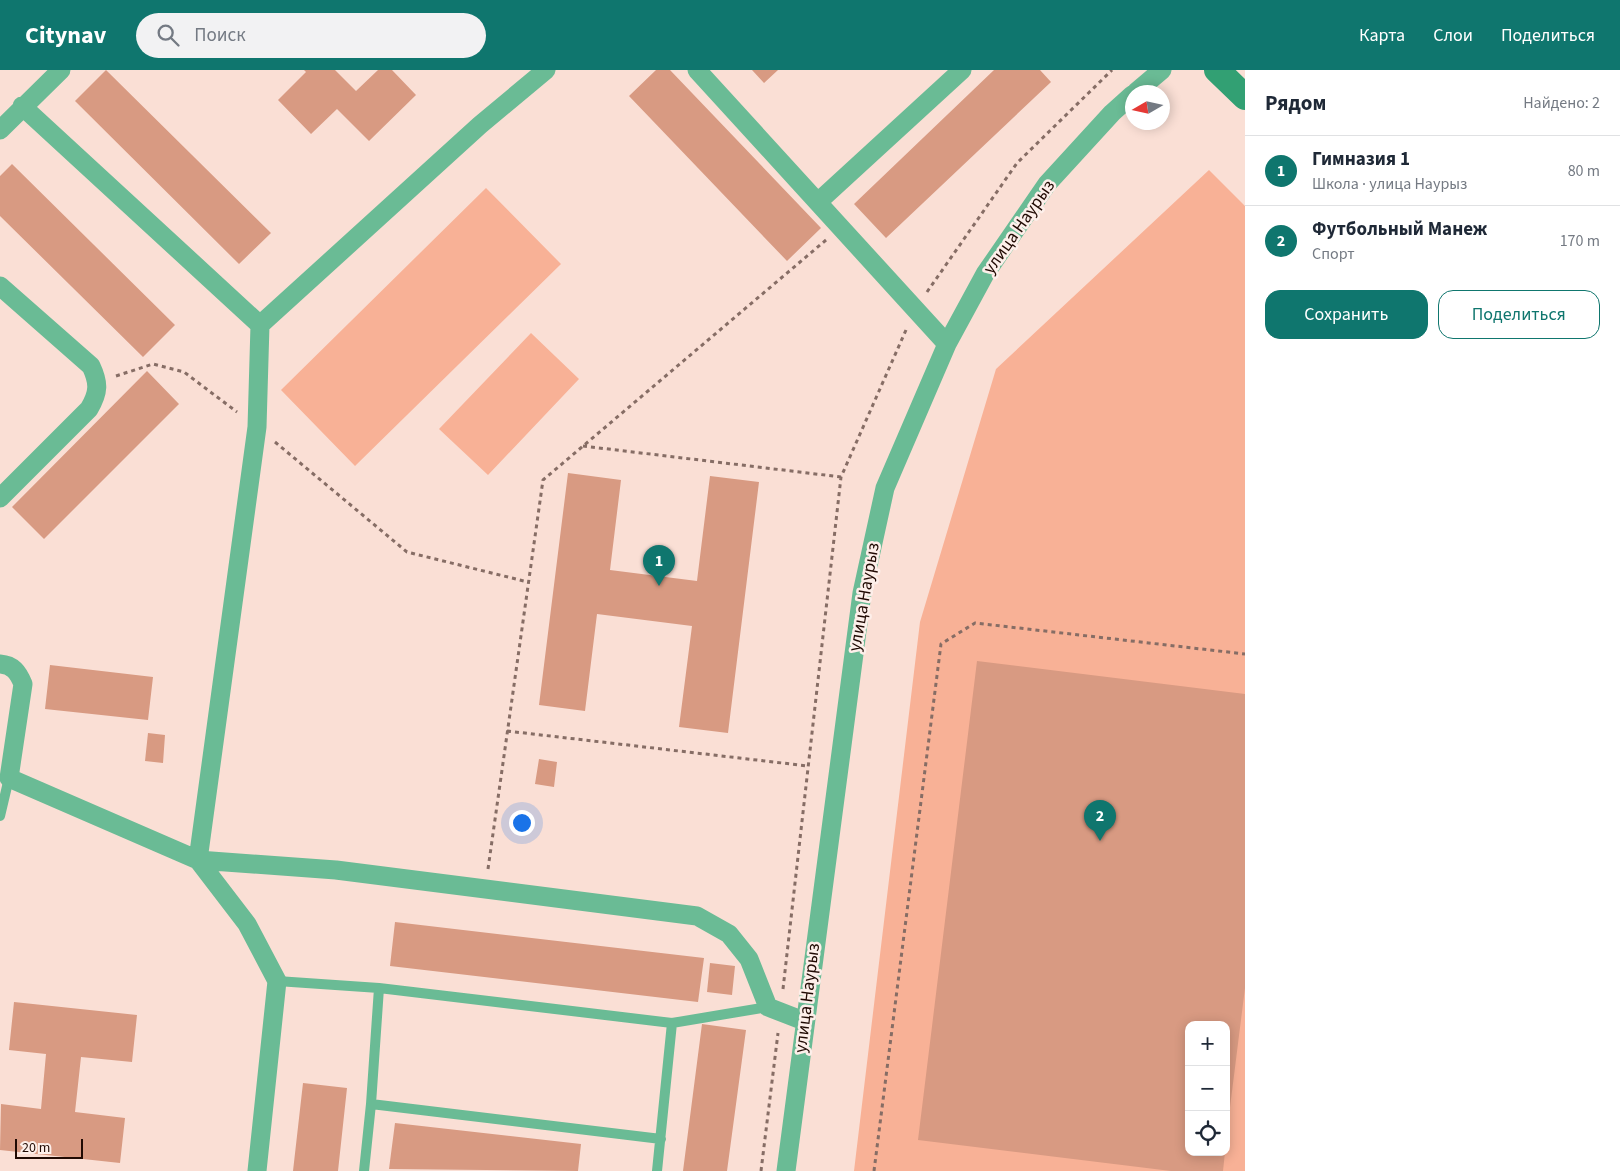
<!DOCTYPE html>
<html lang="ru">
<head>
<meta charset="utf-8">
<style>
  :root { --surface:#fff; --page:#f2f2f3; --text:#1f2937; --muted:#747a83; --line:#e0e1e3; --accent:#0f766e }
  body { margin:0; font-family:"Source Sans 3",sans-serif; background:var(--page); color:var(--text) }
  .controls { position:absolute; right:15px; bottom:15px; display:grid; overflow:hidden; border-radius:10px; box-shadow:0 2px 12px #0003 }
  .controls button { width:45px; height:45px; display:grid; place-items:center; padding:0; border:0; border-bottom:1px solid var(--line); background:var(--surface); color:var(--text); font:25px sans-serif }
  .compass { position:absolute; left:1125px; top:15px; width:45px; height:45px; border-radius:50%; background:var(--surface); box-shadow:0 2px 12px #0003; rotate:261deg }
  .scale { position:absolute; left:15px; bottom:12px; width:68px; box-sizing:border-box; padding-left:5px; border:2px solid #200a03; border-top:0; font-size:14px; line-height:18px; white-space:nowrap; color:#200a03; -webkit-text-stroke:4px #fdefea; paint-order:stroke }
  .you { position:absolute; left:521px; top:752px; width:18px; height:18px; margin:-12px; border:4px solid #fff; border-radius:50%; background:#1a73e8; box-shadow:0 0 0 8px #1a73e833 }
  .badge { display:grid; place-items:center; width:32px; height:32px; border-radius:50%; background:var(--accent); color:#fff; font-size:16px; font-weight:700 }
  .pin { position:absolute; translate:-50% -41px; filter:drop-shadow(0 1px 2px #0008) }
  .pin::after { content:''; position:absolute; top:26px; width:18px; height:15px; background:inherit; clip-path:polygon(0 0,100% 0,50% 100%) }
  .list { margin:0; padding:0; list-style:none }
  h2 { display:flex; justify-content:space-between; align-items:center; height:65px; margin:0; padding:0 20px; font-size:21px }
  h2 small { font-size:16px; font-weight:400; color:var(--muted) }
  .list li { display:grid; grid-template-columns:32px 1fr auto; gap:15px; align-items:center; box-sizing:border-box; height:70px; padding:0 20px; border-top:1px solid var(--line) }
  .list b { display:block; font-size:19px; white-space:nowrap }
  .list p { margin:0; font-size:16px; white-space:nowrap; color:var(--muted) }
  .list em { font-size:16px; font-style:normal; color:var(--muted) }
  .actions { display:flex; gap:10px; padding:15px 20px }
  .actions a { flex:1; padding:11px 0; border:1px solid var(--accent); border-radius:15px; text-align:center; font-size:18px; color:var(--accent) }
  .actions .main { background:var(--accent); color:#fff }
  .icon { flex:none; width:28px; height:28px; fill:none; stroke:currentColor; stroke-width:2; stroke-linecap:round; stroke-linejoin:round }
  .map { position:relative; flex:none; width:1245px; height:1101px; overflow:hidden }
  header { display:flex; align-items:center; gap:30px; box-sizing:border-box; height:70px; padding:0 25px; background:var(--accent); color:#fff }
  header strong { font-size:24px }
  nav { display:flex; gap:28px; margin-inline-start:auto; font-size:18px }
  .search { width:350px; height:45px; background:var(--page); display:flex; align-items:center; gap:12px; box-sizing:border-box; padding:0 18px; border-radius:28px; color:var(--muted); font-size:19px }
  main { display:flex }
  aside { flex:1; background:var(--surface) }
  .map>svg:first-child { display:block }
</style>
</head>
<body>
<header>
<strong>Citynav</strong>
<div class="search"><svg class="icon" aria-label="search" viewBox="0 0 24 24"><circle cx="10" cy="10" r="6"/><path d="M15 15l6 6"/></svg>Поиск</div>
<nav><a>Карта</a><a>Слои</a><a>Поделиться</a></nav>
</header>
<main>
<div class="map">
<svg width="1245" height="1101" viewBox="0 0 1245 1101">
  <rect width="100%" height="100%" fill="#fadfd5"/>
  <path fill="#f8b196" fill-rule="evenodd" d="M1209 100 1245 136V1101H854L920 552 996 299ZM1189 955H1226V1082H1189Z
    M486 118 561 194 355 396 281 320Z
    M531 263 579 309 488 405 439 359Z"/>
  <path fill="#d89a82" d="M106 0 271 163 239 194 75 31Z
    M304 0H335L356 21 378 0H392L416 25 369 71 337 39 311 64 278 30 306 2Z
    M656 0H670L821 158 787 191 629 26Z
    M752 0H778L764 13Z
    M994 0H1040L1051 12 886 168 854 134Z
    M12 94 175 255 143 287 0 146V106Z
    M147 301 179 334 44 469 12 437Z
    M568 403 621 410 610 500 697 511 710 406 759 412 728 663 679 657 692 556 597 544 585 641 539 635Z
    M977 591 1245 624V918L1227 1061 1226 955H1189V1082H1225L1223 1101H1171L918 1070Z
    M50 595 153 607 148 650 45 639Z
    M148 663 165 665 163 693 145 691Z
    M539 689 557 692 554 717 535 714Z
    M395 852 704 888 698 932 390 896Z
    M710 893 735 896 732 925 707 922Z
    M14 932 137 945 132 992 81 987 75 1042 125 1048 120 1093 0 1080 1 1034 41 1039 46 984 9 980Z
    M702 954 746 960 727 1101H683Z
    M303 1013 347 1018 338 1101H293Z
    M395 1053 581 1074 578 1101 389 1099Z"/>
  <g fill="none" stroke-linecap="round" stroke-linejoin="round">
    <path stroke="#866d65" stroke-width="3" stroke-dasharray="4 4" stroke-linecap="butt" d="M927 222 1017 93 1112 0
      M116 306 153 294 184 302 237 342
      M275 372 407 482 528 512
      M583 376 841 407
      M507 661 808 696
      M488 799 543 410 826 170
      M783 919 841 407 906 260
      M761 1101 778 963
      M874 1101 941 574 975 553 1245 584"/>
    <path stroke="#6abb95" stroke-width="10" d="M0 746 9 708
      M277 911 379 918
      M672 953 768 937
      M371 1034 661 1069
      M364 1101 371 1034 379 918 672 953 657 1101"/>
    <path stroke="#6abb95" stroke-width="19" d="M697 0 947 274
      M1136 22 1162 0
      M22 36 260 255
      M0 60 61 0
      M818 132 962 0
      M0 216 91 296C99 313 99 322 89 339L0 428
      M0 594C13 595 18 602 23 614L9 708 198 790 336 800 697 846 729 864 749 889 768 937 804 951
      M257 1101 277 911 247 854 198 790 257 357 260 255 480 55 546 0
      M786 1101 862 523 885 418 947 274 985 204 1047 114 1112 43 1132 25"/>
    <path stroke="#32a073" stroke-width="26" d="M1217 0 1245 27"/>
  </g>
  <g text-anchor="middle" dominant-baseline="central" stroke-width="5" stroke-linejoin="round" paint-order="stroke">
    <g font-size="18" fill="#200a03" stroke="#fdefea">
      <text transform="translate(1019 157) rotate(-55)">улица Наурыз</text>
      <text transform="translate(864 527) rotate(-80)">улица Наурыз</text>
      <text transform="translate(807 928) rotate(-83)">улица Наурыз</text>
    </g>
  </g>
</svg>
<div class="controls">
<button>+</button>
<button>−</button>
<button><svg class="icon" aria-label="locate" viewBox="0 0 24 24"><circle cx="12" cy="12" r="6"/><path d="M12 2v4M12 18v4M2 12h4M18 12h4"/></svg></button>
</div>
<svg class="compass" viewBox="-18 -18 36 36"><path d="M0-13l5 13h-10z" fill="#e53935"/><path d="M0 13l5-13h-10z" fill="#747a83"/></svg>
<div class="scale">20 m</div>
<div class="you"></div>
<div class="pin badge" style="left:659px;top:516px">1</div>
<div class="pin badge" style="left:1100px;top:771px">2</div>
</div>
<aside>
<h2>Рядом<small>Найдено: 2</small></h2>
<ul class="list">
<li><span class="badge">1</span><div><b>Гимназия 1</b><p>Школа · улица Наурыз</p></div><em>80 m</em></li>
<li><span class="badge">2</span><div><b>Футбольный Манеж</b><p>Спорт</p></div><em>170 m</em></li>
</ul>
<div class="actions"><a class="main">Сохранить</a><a>Поделиться</a></div>
</aside>
</main>
</body>
</html>
